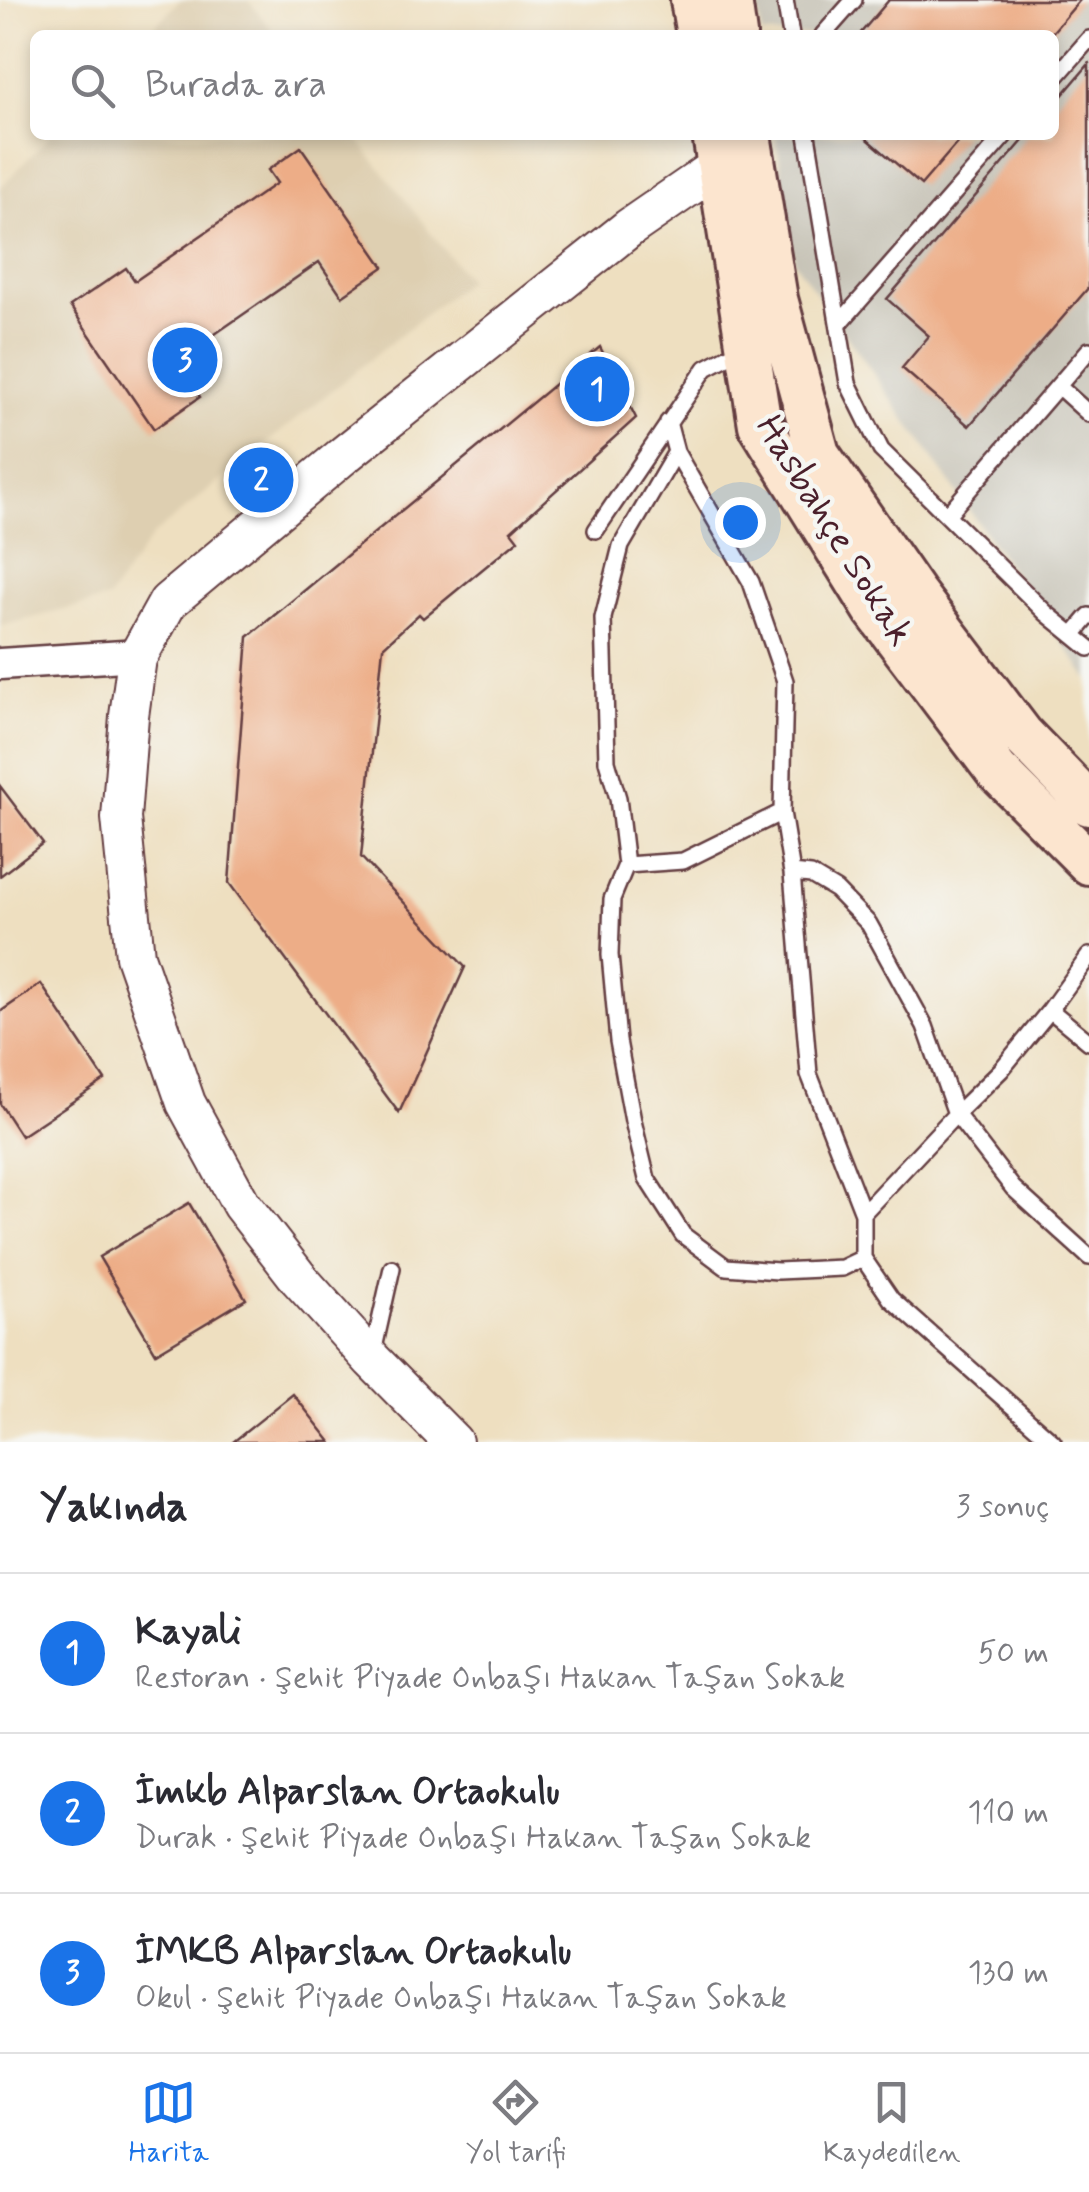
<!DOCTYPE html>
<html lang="tr">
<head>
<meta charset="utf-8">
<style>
  :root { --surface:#fff; --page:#f7f7f7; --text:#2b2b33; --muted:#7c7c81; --line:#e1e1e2; --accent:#1a73e8 }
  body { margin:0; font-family:Mynerve,sans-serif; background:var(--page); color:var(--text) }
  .you { position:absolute; left:740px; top:522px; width:35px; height:35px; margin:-25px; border:8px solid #fff; border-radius:50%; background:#1a73e8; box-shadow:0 0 0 15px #1a73e833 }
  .badge { display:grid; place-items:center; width:65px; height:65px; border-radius:50%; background:var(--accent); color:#fff; font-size:32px; font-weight:700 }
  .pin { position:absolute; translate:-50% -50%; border:5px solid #fff; box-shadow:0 2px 10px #0006 }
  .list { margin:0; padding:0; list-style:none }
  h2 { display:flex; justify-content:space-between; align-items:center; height:130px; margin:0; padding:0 40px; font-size:42px }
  h2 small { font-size:32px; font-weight:400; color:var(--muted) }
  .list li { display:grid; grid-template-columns:65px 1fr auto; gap:30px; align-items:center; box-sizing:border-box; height:160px; padding:0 40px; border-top:2px solid var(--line) }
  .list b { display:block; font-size:38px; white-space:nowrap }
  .list p { margin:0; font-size:32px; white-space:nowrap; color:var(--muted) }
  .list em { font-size:32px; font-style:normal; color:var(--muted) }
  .icon { flex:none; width:55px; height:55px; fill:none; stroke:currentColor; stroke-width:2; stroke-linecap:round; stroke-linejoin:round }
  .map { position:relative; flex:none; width:1089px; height:1442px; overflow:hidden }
  .search { position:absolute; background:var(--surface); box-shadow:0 5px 15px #0003; left:30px; right:30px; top:30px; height:110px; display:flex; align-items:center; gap:25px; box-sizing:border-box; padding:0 35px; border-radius:15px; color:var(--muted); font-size:38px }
  .sheet { height:610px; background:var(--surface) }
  nav { display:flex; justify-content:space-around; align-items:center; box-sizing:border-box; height:140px; border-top:2px solid var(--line); background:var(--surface); font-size:28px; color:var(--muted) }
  nav a { display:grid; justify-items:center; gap:5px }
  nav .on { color:var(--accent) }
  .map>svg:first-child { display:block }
</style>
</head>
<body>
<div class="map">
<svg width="1089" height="1442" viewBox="0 0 1089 1442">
  <rect width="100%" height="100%" fill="#f6f6f2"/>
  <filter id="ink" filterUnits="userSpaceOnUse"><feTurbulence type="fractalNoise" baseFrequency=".01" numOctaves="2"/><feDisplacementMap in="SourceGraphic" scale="20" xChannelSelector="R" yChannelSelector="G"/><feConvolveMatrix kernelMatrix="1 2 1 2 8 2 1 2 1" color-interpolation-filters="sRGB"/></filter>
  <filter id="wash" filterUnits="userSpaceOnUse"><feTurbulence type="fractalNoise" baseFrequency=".0048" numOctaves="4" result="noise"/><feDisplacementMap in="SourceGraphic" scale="40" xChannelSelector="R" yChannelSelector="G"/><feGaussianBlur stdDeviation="2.25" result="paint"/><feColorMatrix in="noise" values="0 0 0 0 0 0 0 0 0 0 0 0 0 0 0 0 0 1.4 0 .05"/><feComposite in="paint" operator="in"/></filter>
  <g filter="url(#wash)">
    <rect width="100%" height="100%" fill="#eedfc0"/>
    <path fill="#decfb1" d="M180 0H248L276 35H146Z
      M51 135H354L468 280 152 536 108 599 0 626V188Z"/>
    <path fill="#c8c4b8" d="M757 0H1089V680L794 261 776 135H1054V35H762Z"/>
    <g id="blocks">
      <path fill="#edad87" d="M889 0H1080L1050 35H859Z
        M1089 64V287L969 426 902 368 929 336 887 299 1028 135H1054V105Z
        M863 135H964L921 185Z
        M301 147 384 267 342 296 319 262 176 361 200 397 154 429 70 306 126 268 135 281 277 183 268 170Z
        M600 347 636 418 511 531 518 540 423 618 419 614 383 647 361 857 465 967 399 1113 229 883 248 637Z
        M0 786 43 843 0 876Z
        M41 984 105 1080 21 1136 0 1104V1012Z
        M189 1203 246 1299 156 1353 99 1257Z
        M293 1394 331 1442H233Z"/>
    </g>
  </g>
  <g filter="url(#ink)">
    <use href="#blocks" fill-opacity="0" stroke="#633c41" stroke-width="2.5"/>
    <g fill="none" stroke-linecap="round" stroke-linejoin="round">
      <defs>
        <path id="service" d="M785 0 791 35
          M823 35 854 0
          M1054 79 1089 39
          M807 135 848 383 881 450 1046 613 1089 648
          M839 324 1005 135
          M1058 386 1089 414
          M668 422 676 452 751 582 785 681 782 812 792 873 809 1074 863 1213V1258L891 1299 1053 1442
          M676 452 621 546 603 618 607 761 618 798 626 865 612 899 610 955 618 1041 633 1121 647 1179 683 1235 726 1267 778 1271 842 1268 863 1258
          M947 515 1089 350
          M596 530 706 368 742 349
          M1073 635 1089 616
          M626 865 683 861 782 812
          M792 873 811 875 836 890 869 924 925 1026 956 1114 1013 1188 1089 1257
          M1050 1010 1089 1042
          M863 1213 956 1114 1001 1070 1050 1010 1089 956
          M372 1357 392 1268"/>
        <path id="minor" d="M0 664 139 655"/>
        <path id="tertiary" d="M453 1442 372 1360 300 1280 241 1204 186 1103 135 956 121 818 129 716 137 658 168 602 344 455 629 228 719 166 744 156"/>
        <path id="secondary" d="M692 0 698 35
          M730 0 735 35
          M714 135 760 425 875 610 996 770 1089 863
          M749 135 776 299 818 454 914 593 1022 735 1089 804"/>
      </defs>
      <use href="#service" stroke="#633c41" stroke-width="20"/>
      <use href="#minor" stroke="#633c41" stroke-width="35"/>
      <use href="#tertiary" stroke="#633c41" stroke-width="42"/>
      <use href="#secondary" stroke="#633c41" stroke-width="48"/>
      <use href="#service" stroke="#fff" stroke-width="15"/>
      <use href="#minor" stroke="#fff" stroke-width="30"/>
      <use href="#tertiary" stroke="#fff" stroke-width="38"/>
      <use href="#secondary" stroke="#fce5cf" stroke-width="42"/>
    </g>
  </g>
  <g text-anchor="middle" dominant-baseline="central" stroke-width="9" stroke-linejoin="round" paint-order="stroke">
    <g font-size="38" fill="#4a1f2b" stroke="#f6f6f2">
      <text transform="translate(834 531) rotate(58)">Hasbahçe Sokak</text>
    </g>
  </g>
</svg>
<div class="you"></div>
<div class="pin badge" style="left:597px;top:389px">1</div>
<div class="pin badge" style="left:261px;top:480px">2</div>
<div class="pin badge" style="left:185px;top:360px">3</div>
<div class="search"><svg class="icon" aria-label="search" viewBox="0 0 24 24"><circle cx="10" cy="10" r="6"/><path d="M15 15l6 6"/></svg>Burada ara</div>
</div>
<section class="sheet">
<h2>Yakında<small>3 sonuç</small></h2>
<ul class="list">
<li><span class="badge">1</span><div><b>Kayali</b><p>Restoran · Şehit Piyade Onbaşı Hakan Taşan Sokak</p></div><em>50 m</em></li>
<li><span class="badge">2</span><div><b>İmkb Alparslan Ortaokulu</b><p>Durak · Şehit Piyade Onbaşı Hakan Taşan Sokak</p></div><em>110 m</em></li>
<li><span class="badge">3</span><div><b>İMKB Alparslan Ortaokulu</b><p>Okul · Şehit Piyade Onbaşı Hakan Taşan Sokak</p></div><em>130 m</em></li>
</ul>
</section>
<nav>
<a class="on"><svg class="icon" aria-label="map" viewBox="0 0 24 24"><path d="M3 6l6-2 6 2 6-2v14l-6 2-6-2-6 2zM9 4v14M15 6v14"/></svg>Harita</a>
<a><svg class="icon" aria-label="directions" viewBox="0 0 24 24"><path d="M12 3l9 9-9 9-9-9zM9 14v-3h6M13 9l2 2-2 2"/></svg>Yol tarifi</a>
<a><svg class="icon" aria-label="saved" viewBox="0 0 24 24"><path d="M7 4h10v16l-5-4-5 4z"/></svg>Kaydedilen</a>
</nav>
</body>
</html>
